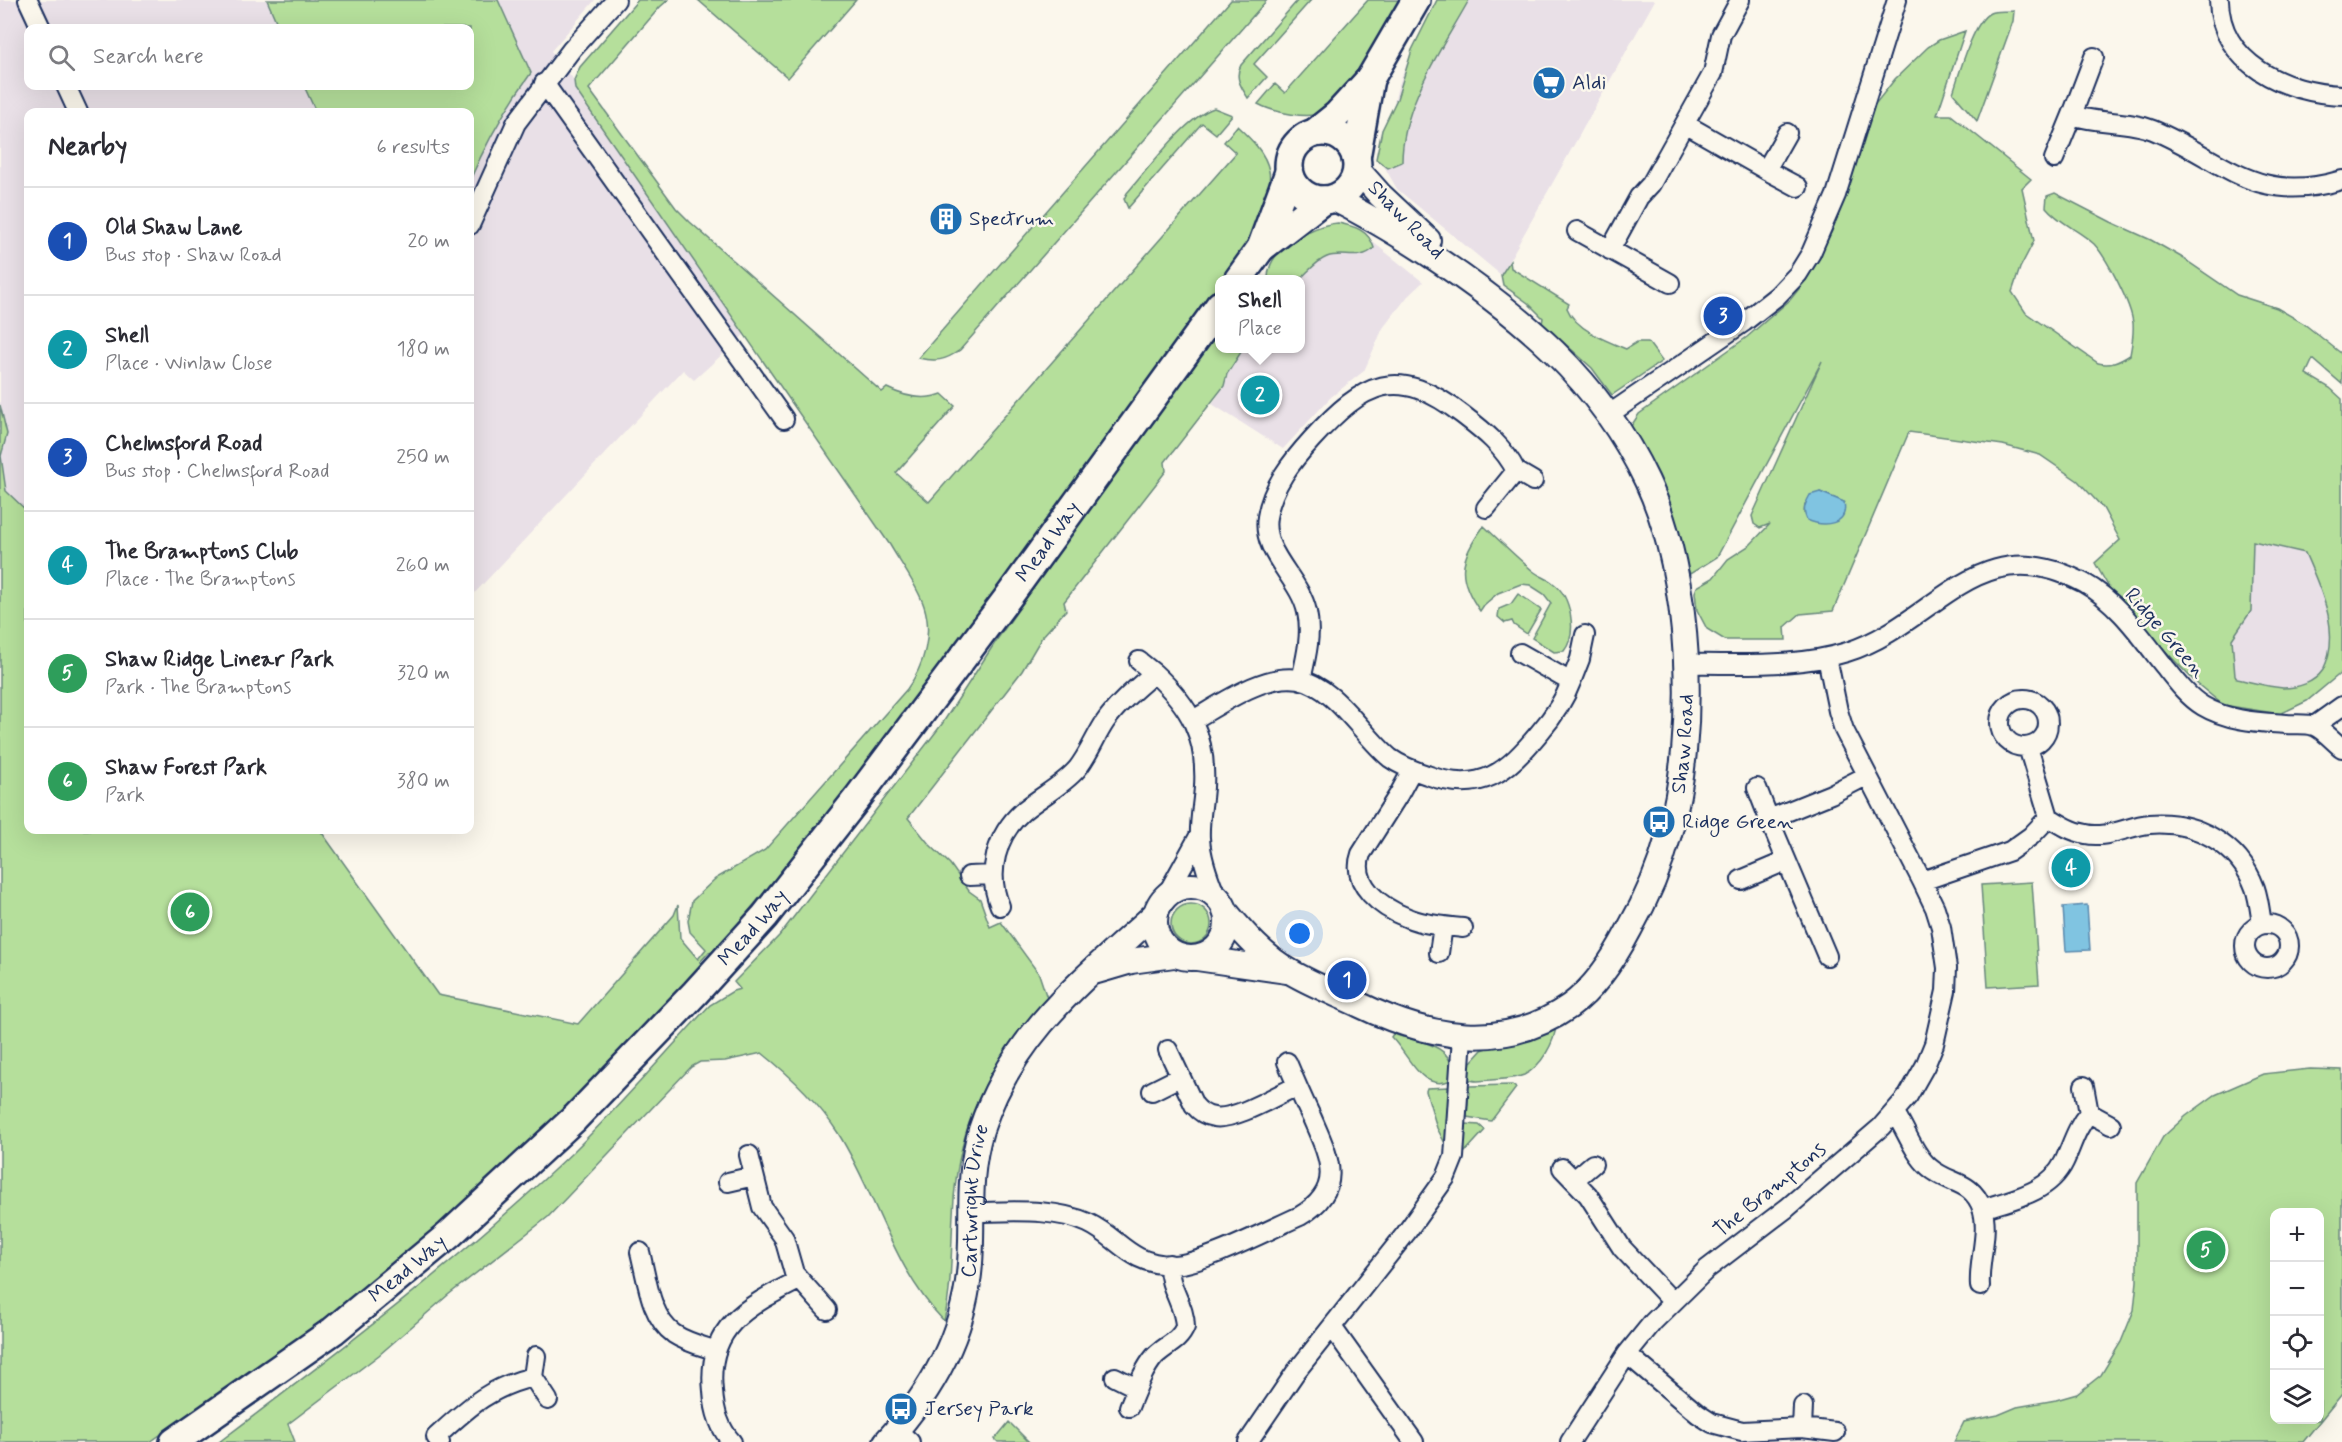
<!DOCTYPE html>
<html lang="en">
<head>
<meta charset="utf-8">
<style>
  :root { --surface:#fff; --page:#f7f7f7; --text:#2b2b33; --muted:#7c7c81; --line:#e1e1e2; --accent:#1f6fb2 }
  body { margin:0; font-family:Mynerve,sans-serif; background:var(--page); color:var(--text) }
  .controls { position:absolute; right:18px; bottom:18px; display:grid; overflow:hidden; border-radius:12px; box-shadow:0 6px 24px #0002 }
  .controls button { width:54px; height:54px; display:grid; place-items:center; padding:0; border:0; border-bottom:2px solid var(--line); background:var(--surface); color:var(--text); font:30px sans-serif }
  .you { position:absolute; left:1300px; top:934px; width:21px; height:21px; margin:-15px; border:4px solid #fff; border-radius:50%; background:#1a73e8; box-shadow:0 0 0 9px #1a73e833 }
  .badge { display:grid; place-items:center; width:39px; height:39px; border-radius:50%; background:var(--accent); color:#fff; font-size:20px; font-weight:700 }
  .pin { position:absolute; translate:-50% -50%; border:3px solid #fff; box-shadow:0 2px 6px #0006 }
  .popup { position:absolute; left:1215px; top:275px; width:90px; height:78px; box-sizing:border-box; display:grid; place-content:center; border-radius:12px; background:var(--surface); filter:drop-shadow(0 2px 4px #0005); font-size:20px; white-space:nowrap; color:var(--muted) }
  .popup b { font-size:22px; color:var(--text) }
  .popup::after { content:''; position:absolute; left:50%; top:100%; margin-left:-12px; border:12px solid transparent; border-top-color:var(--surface) }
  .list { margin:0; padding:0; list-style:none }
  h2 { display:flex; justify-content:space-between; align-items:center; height:78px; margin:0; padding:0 24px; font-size:26px }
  h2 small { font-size:20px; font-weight:400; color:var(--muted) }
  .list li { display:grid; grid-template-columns:39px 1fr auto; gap:18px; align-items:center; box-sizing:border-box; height:108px; padding:0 24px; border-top:2px solid var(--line) }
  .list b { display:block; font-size:22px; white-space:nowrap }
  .list p { margin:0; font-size:20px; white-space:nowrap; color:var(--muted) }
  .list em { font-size:20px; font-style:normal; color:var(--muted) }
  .icon { flex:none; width:33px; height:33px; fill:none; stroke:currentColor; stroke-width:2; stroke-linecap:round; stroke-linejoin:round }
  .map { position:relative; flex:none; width:2342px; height:1442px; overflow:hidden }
  .search { position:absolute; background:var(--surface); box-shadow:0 6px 24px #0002; left:24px; top:24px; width:450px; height:66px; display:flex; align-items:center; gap:15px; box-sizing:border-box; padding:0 21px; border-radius:12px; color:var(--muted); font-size:22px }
  .panel { position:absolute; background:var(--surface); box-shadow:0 6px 24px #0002; left:24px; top:108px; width:450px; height:726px; border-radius:12px }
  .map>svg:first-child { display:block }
</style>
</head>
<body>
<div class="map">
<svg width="2342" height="1442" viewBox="0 0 2342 1442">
  <rect width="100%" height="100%" fill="#fbf7ec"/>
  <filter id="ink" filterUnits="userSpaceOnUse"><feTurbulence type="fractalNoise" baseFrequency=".0167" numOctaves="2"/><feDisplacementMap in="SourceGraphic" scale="12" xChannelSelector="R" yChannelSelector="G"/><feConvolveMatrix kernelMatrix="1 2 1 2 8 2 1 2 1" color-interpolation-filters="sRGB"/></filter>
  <g filter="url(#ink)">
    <path fill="#e9e0e7" d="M0 0H267L279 28H28V86H304L316 112H28V512L6 492 1 456 7 434 0 405Z
      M498 0H595L551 51 574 80 575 89 745 334 694 380 683 370 470 598V180L492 131 512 98 531 74Z
      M1441 0H1655L1501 275 1397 189 1384 166 1383 151 1397 90 1408 60Z
      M1369 239 1423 282 1408 296 1383 328 1364 371 1331 397 1283 449 1212 404 1224 386 1237 349 1300 348V280L1275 279 1309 242Z
      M2253 541 2305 553 2325 598 2335 631 2331 658 2319 676 2302 686 2282 688 2237 679 2235 676 2232 639 2251 611Z"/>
    <path fill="#b5df9b" stroke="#68877c" stroke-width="1.5" fill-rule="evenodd" d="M267 0H498L531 73C506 107 487 141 470 180V112H316L304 86H470V28H279Z
      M638 0H668L660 7 589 89 676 208 690 222 882 392 887 388C905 397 923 401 942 394L955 406 896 473 929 502 1236 153 1224 142 1237 126C1250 138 1266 153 1269 171 1271 180 1268 189 1266 198 1257 233 1244 250 1223 279L1220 280 1219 285 983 610 820 825 713 954 709 952 700 962 703 964 557 1121 426 1238 348 1302 150 1442H0V405L7 434 1 456 6 491 28 512V830H320L438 995 578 1024 674 915 678 905 680 938 698 959 706 949 690 932 688 921 692 901 715 879 765 850 907 689C924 666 933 634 924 606 917 585 901 564 890 545L575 89 574 80 580 67Z
      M698 0H856L788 78Z
      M1231 0H1267L960 350C945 361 935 362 918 358Z
      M1298 0H1311L1254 64 1267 77 1248 98C1241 87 1234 77 1241 65Z
      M1368 0H1401C1382 33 1365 70 1338 98 1334 102 1330 108 1325 111 1310 121 1273 112 1258 104L1275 84 1285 93Z
      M1437 0H1469C1442 49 1402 103 1402 162L1388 168 1376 159 1382 130 1397 99 1412 50Z
      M2014 11 2013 21 1977 121 1953 93C1959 75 1973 21 1990 13 1996 10 2007 12 2014 11Z
      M1965 31 1937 115H1951L2031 179 2022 188 2034 241 2020 268 2012 292 2026 313 2098 363C2111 366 2119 362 2130 355 2132 344 2134 334 2133 323 2131 304 2107 258 2094 244 2079 230 2059 223 2046 207L2047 196 2055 193 2111 222 2151 240 2181 257 2237 295 2277 308 2303 323 2342 354V384L2313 359 2306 374 2330 388 2342 399V672L2307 701 2280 714 2223 705 2195 682 2115 598 2095 563 2120 540 2103 508 2078 481 2040 455 2003 445 1909 432 1833 611 1800 614 1785 627 1786 640H1725L1707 629 1697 610 1695 592 1697 587 1713 578 1728 559 1750 545 1770 524 1760 528 1754 524 1752 516 1822 361 1717 557 1690 574 1637 446 1631 426 1639 414 1747 337 1790 300 1806 280 1832 231 1872 108 1895 79 1928 47 1939 40ZM1820 492 1844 502 1804 513 1805 504ZM2253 541 2305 553C2321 590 2342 632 2323 670 2314 683 2298 688 2283 688 2268 687 2252 682 2237 679L2235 676 2232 639 2251 611Z
      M1214 108 1232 115 1216 134 1202 123 1128 208 1124 199 1127 193C1147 170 1186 117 1214 108Z
      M1338 223C1354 226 1369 230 1374 248 1360 262 1343 251 1327 257 1316 261 1308 272 1300 279H1268C1267 249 1311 225 1338 223Z
      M1510 261 1511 268 1569 304 1567 308C1575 329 1606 341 1626 349L1637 342H1648L1662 361 1612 395 1592 368 1542 323 1543 318 1528 303 1503 285 1501 275Z
      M1219 326 1220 348 1243 349 1227 374 1224 386 1165 462 1166 471 1064 602 1066 610 1042 637 1022 671 908 818 929 844 950 864 969 891 980 899 990 927 1001 922 1039 974 1047 998C996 1055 963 1111 955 1188 950 1233 954 1277 944 1321 892 1267 877 1195 838 1133 818 1102 791 1076 762 1053L725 1061 700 1062 691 1067 548 1217 448 1295 379 1355 288 1424 295 1442H219C341 1350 463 1258 574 1151 621 1105 665 1053 710 1005L733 991 740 989 734 982 779 936 942 724 998 638Z
      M1484 526C1500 541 1516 557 1533 571 1539 576 1547 578 1553 583 1571 596 1578 633 1564 651L1554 652 1532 638 1551 603 1544 594 1530 585 1521 584 1498 593 1484 605 1480 611C1456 577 1459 559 1484 526Z
      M1518 594 1541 610 1527 634 1514 625 1512 621 1505 623 1498 617 1499 609 1511 604Z
      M2032 882 2039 984 1988 987 1981 885Z
      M1171 924a20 20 0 1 1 40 0a20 20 0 1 1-40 0Z
      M1556 1025C1555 1042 1541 1067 1524 1075 1514 1079 1502 1079 1491 1080 1483 1080 1475 1083 1468 1079L1471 1062 1482 1050Z
      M1393 1034C1410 1040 1442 1042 1450 1061 1453 1067 1451 1074 1451 1080 1421 1093 1410 1056 1391 1037Z
      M2310 1069 2342 1070V1394L2303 1442H1954L1964 1422 1998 1415 2017 1407 2056 1400 2077 1394 2101 1375 2121 1342 2134 1310 2137 1281V1183L2163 1137 2186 1116 2215 1095 2263 1074ZM2274 1212H2320V1420H2274Z
      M1469 1086 1512 1085 1516 1088 1491 1121 1467 1117Z
      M1449 1087 1451 1090 1447 1147 1437 1128 1426 1091 1427 1088Z
      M1466 1124 1479 1125 1485 1130 1465 1152H1462Z
      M1009 1422 1029 1442H998L995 1439Z"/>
    <path fill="#80c4e1" stroke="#5888ad" stroke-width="1.5" d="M1820 492 1844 502C1849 526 1823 527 1807 520 1802 510 1805 504 1810 495Z
      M2087 905 2090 950 2066 951 2063 907Z"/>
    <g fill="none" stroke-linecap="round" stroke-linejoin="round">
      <defs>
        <path id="minor" d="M28 0 41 28
          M2219 0C2220 64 2286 93 2342 95
          M544 83 784 419
          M66 86 78 112
          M2072 115 2094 57
          M1685 124 1766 170 1787 133
          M2054 159 2072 115C2098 124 2128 120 2153 130 2225 160 2255 206 2342 180
          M1766 170 1798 187
          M470 225 516 123 572 49 616 0
          M1577 231 1670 283
          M1610 250 1639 197 1651 184 1713 73 1721 35 1740 0
          M1608 415 1744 322 1777 296 1798 274 1811 253 1836 195 1897 0
          M1516 471 1533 481
          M1139 661 1154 673
          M1685 664C1738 663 1796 668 1847 652 1936 624 1978 526 2084 583 2118 602 2142 638 2165 667 2176 681 2188 697 2203 706 2228 721 2258 722 2286 724 2294 725 2306 723 2314 726 2323 729 2334 742 2342 748
          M1301 680C1306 658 1312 634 1307 612 1300 578 1261 553 1267 517 1272 486 1292 461 1312 439 1364 382 1397 364 1463 415 1484 431 1504 447 1516 471L1486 508
          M1571 682 1580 659 1585 635
          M2000 723a24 24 0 1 1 48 0a24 24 0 1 1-48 0Z
          M1193 720C1221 704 1265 673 1298 679 1335 686 1362 735 1390 758 1401 766 1415 771 1427 775 1481 795 1507 772 1540 732 1553 717 1564 701 1571 682L1520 653
          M2314 726 2342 706
          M2028 747 2049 817
          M1412 770 1399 794 1361 854C1350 885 1382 908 1408 918 1425 925 1445 926 1463 928
          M1757 788 1769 819
          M969 876 992 875
          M1741 880 1786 861
          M1922 881 2010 851 2031 836 2049 817C2060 824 2072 832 2086 834 2106 839 2129 826 2149 824 2195 820 2239 844 2255 888 2259 900 2260 912 2262 924
          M1167 894 1199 836
          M1000 906C986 873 996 835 1023 811 1041 796 1062 786 1077 769 1089 754 1095 737 1105 722 1118 703 1137 688 1154 673 1190 706 1207 736 1204 787 1203 804 1199 821 1200 838 1201 858 1208 877 1216 896
          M2245 946a22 22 0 1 1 44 0a22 22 0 1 1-44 0Z
          M1439 953 1443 926
          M1827 956 1769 819 1831 794 1866 776
          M1168 1050 1194 1105C1199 1111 1205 1116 1214 1117 1234 1121 1277 1095 1297 1086
          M2084 1086 2089 1113
          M1152 1091 1180 1077
          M1895 1113C1906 1130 1914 1154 1929 1167 1949 1185 1971 1179 1982 1208 1990 1232 1978 1261 1980 1286
          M749 1155 762 1207 784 1238 794 1273 827 1310
          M1562 1168 1588 1195 1622 1248 1672 1301
          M1574 1180 1593 1164
          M728 1182 754 1176
          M1982 1209C2012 1199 2049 1193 2064 1162 2072 1145 2076 1128 2089 1113L2111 1125
          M970 1212C1007 1212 1053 1207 1088 1223 1120 1238 1128 1264 1172 1265 1202 1265 1270 1229 1300 1216 1346 1189 1329 1157 1312 1118 1303 1100 1295 1081 1287 1062
          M640 1252C647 1279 650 1317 674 1334 686 1342 701 1346 714 1350
          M1332 1327 1414 1442
          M1627 1354 1698 1414 1712 1423 1742 1431 1802 1428 1835 1432
          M536 1356 533 1377 548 1400
          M1115 1377 1137 1388
          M1129 1407C1136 1390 1143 1370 1155 1356 1166 1345 1179 1342 1185 1327 1185 1304 1168 1289 1169 1264
          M1802 1428 1803 1406
          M897 1430 910 1442
          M440 1442 436 1437C468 1408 489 1387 533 1377
          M732 1442C719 1428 714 1409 713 1391 706 1326 748 1306 799 1280
          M1248 1442 1295 1373 1406 1233 1446 1177 1454 1157 1462 1036
          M1570 1442 1627 1354 1653 1322 1707 1269 1787 1208 1881 1127 1908 1096 1925 1066 1934 1044 1946 991 1947 968 1941 927 1935 908 1922 881 1844 730 1838 711 1827 657"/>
        <g id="tertiary">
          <path d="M1357 169 1380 195 1428 240"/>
          <circle cx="1191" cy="922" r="36"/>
          <path id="s1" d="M1225 911C1244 934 1265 958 1291 972 1313 985 1337 994 1360 1005 1428 1038 1503 1053 1570 1006 1595 988 1615 957 1629 930 1646 900 1660 868 1669 834 1698 733 1692 577 1647 481 1599 379 1521 315 1429 254 1398 234 1367 215 1334 199"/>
          <path d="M1197 958 1287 971"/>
          <path d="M1097 971 1131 961 1174 955"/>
          <path id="s2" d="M886 1442C929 1395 962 1339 969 1274 975 1223 965 1183 981 1130 1012 1034 1083 980 1155 914"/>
        </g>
        <g id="secondary">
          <path d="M1317 131 1337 115 1370 79 1416 0"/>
          <circle cx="1323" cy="166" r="34"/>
          <path d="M1356 158 1370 79"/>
          <path d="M1261 248 1323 200"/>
          <path d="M1238 280 1261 248 1289 172"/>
          <path id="s3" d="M174 1442 333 1331 449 1235 575 1118 695 993 765 916 859 796 1012 592 1220 305"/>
        </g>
      </defs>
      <use href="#minor" stroke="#1b2f5e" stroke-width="22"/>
      <use href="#tertiary" stroke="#1b2f5e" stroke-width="28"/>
      <use href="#secondary" stroke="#1b2f5e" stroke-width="32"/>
      <use href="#minor" stroke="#fbf7ec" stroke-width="18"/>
      <use href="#tertiary" stroke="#fbf7ec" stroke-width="24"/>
      <use href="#secondary" stroke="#fbf7ec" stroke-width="27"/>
    </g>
  </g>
  <defs>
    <symbol id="supermarket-disc" viewBox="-11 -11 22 22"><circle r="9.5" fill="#1f6fb2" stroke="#fbf7ec"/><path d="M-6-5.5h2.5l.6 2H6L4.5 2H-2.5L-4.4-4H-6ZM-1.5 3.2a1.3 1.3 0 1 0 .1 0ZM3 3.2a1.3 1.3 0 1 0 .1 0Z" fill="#fff"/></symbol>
    <symbol id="building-disc" viewBox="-11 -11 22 22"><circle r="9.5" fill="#1f6fb2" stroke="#fbf7ec"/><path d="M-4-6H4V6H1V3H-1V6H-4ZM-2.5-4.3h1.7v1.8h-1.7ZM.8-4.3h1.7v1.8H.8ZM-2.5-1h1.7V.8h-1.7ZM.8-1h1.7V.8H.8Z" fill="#fff"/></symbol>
    <symbol id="bus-disc" viewBox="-11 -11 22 22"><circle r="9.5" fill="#1f6fb2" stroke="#fbf7ec"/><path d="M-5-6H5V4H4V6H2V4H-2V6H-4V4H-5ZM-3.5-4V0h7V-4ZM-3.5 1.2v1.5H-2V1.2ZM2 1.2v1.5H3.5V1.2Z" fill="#fff"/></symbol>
  </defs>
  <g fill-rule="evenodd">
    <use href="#supermarket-disc" x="1530" y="64" width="38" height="38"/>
    <use href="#building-disc" x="927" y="200" width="38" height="38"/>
    <use href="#bus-disc" x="1640" y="803" width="38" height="38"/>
    <use href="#bus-disc" x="882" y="1390" width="38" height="38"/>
  </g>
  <g text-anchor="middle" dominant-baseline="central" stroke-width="5" stroke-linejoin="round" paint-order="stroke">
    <g font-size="21" fill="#1b2f5e" stroke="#fbf7ec" text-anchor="start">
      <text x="1572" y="83">Aldi</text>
      <text x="969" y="219">Spectrum</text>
      <text x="1682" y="822">Ridge Green</text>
      <text x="924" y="1409">Jersey Park</text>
    </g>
    <g font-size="21" fill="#1b2f5e" stroke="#fbf7ec">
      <text transform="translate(1406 220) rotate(46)">Shaw Road</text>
      <text stroke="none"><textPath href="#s3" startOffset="1263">Mead Way</textPath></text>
      <text transform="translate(2165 633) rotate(49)">Ridge Green</text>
      <text stroke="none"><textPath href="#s1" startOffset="681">Shaw Road</textPath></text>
      <text stroke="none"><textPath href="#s3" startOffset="777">Mead Way</textPath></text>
      <text transform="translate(1770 1190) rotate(-39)">The Bramptons</text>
      <text stroke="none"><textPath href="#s2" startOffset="264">Cartwright Drive</textPath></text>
      <text stroke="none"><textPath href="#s3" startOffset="291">Mead Way</textPath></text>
    </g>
  </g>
</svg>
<div class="controls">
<button>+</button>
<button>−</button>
<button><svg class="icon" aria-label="locate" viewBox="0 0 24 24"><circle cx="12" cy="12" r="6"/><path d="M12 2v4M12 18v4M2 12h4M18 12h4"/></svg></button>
<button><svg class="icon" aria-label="layers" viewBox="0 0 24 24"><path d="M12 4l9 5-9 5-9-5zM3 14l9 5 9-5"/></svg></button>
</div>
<div class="you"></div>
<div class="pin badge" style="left:1347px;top:980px;background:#1a4fb4">1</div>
<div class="pin badge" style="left:1260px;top:395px;background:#0f9aa8">2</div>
<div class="popup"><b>Shell</b>Place</div>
<div class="pin badge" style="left:1723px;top:316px;background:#1a4fb4">3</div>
<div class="pin badge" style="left:2071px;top:868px;background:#0f9aa8">4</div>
<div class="pin badge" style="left:2206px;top:1250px;background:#2e9e5b">5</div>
<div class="pin badge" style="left:190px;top:912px;background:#2e9e5b">6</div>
<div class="search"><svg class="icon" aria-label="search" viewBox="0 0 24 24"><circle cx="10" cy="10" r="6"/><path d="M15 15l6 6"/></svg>Search here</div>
<section class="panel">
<h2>Nearby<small>6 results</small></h2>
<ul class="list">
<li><span class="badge" style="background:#1a4fb4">1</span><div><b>Old Shaw Lane</b><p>Bus stop · Shaw Road</p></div><em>20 m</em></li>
<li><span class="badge" style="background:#0f9aa8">2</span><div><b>Shell</b><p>Place · Winlaw Close</p></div><em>180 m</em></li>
<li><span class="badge" style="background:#1a4fb4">3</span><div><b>Chelmsford Road</b><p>Bus stop · Chelmsford Road</p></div><em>250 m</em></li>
<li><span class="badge" style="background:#0f9aa8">4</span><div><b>The Bramptons Club</b><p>Place · The Bramptons</p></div><em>260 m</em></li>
<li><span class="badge" style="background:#2e9e5b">5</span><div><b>Shaw Ridge Linear Park</b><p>Park · The Bramptons</p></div><em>320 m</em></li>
<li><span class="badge" style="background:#2e9e5b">6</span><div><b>Shaw Forest Park</b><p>Park</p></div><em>380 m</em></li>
</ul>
</section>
</div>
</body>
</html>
